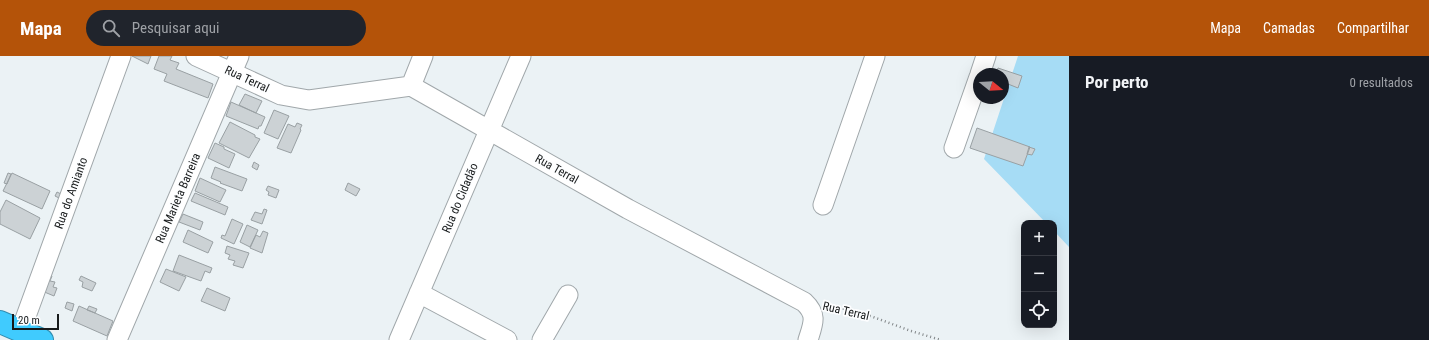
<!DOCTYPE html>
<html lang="pt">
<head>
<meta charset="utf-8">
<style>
  :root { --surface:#171b24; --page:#20242c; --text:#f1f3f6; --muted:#9ea1a6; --line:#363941; --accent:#b45309 }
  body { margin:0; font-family:"Roboto Condensed",sans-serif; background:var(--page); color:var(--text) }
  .controls { position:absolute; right:12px; bottom:12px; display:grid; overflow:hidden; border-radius:8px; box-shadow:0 4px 16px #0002 }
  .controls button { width:36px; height:36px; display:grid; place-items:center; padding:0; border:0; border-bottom:1px solid var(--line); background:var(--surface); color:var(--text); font:20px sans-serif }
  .compass { position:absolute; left:973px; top:12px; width:36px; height:36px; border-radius:50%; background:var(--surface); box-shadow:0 4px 16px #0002; rotate:108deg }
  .scale { position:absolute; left:12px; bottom:10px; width:47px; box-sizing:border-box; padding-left:4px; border:2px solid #171a1b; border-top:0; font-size:11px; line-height:14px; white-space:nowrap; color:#171a1b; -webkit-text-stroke:3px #fdfeff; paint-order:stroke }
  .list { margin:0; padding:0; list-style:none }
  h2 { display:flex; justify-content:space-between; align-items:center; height:52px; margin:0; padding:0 16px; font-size:17px }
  h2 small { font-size:13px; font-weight:400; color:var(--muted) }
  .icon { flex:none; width:22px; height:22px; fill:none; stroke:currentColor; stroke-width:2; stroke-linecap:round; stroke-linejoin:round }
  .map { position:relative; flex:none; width:1069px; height:284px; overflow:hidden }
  header { display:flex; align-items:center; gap:24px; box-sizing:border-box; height:56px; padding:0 20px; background:var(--accent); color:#fff }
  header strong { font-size:19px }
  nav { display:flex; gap:22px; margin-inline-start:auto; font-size:14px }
  .search { width:280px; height:36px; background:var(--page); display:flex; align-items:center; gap:10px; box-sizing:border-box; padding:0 14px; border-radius:22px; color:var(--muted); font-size:15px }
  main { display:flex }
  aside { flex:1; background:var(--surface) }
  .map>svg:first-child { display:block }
</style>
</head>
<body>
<header>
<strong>Mapa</strong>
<div class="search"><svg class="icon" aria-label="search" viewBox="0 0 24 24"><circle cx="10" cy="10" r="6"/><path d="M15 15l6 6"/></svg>Pesquisar aqui</div>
<nav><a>Mapa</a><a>Camadas</a><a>Compartilhar</a></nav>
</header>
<main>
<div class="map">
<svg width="1069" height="284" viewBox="0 0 1069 284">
  <rect width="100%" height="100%" fill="#ebf2f5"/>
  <path fill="#a6dcf5" d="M1018 0H1069V191L1054 175V167H1046L984 103Z"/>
  <path fill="#ccd2d5" stroke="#99a0a3" d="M132 0H151L148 8Z
    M159 0H172L170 4 179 7 176 13 213 28 208 42 164 25 167 18 154 13Z
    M998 12 1022 20 1018 32 1003 26V18H996Z
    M245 38 262 45 256 57 239 49Z
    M231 46 265 61 261 70H259L258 73 226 60Z
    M274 54 289 60 278 83 264 77Z
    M230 66 255 79V81L260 83 249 102 219 87Z
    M297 67 302 69 300 73 301 74 291 97 277 92 288 68 295 71Z
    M977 72 1030 91 1023 110 970 92Z
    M215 87 224 91V93L235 98 229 112 208 102Z
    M1029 91 1035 93 1032 99 1027 98Z
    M254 106 259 109 257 114 252 111Z
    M215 111 247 123 242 135 220 127 221 126 211 122Z
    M8 117 11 118 7 128 4 127Z
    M12 117 50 135 42 153 3 135Z
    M200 122 226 134 220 146 195 135Z
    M348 127 360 133 356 140 345 134Z
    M268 130 279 134 276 142 268 139 269 136 266 134Z
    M57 136 61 138 59 142 55 140Z
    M195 137 228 151 225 159 191 145Z
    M6 144 40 162 30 183 0 168V156Z
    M264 153 267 154 262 168 251 164 255 156 262 158Z
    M183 158 203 166 200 174 179 166Z
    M232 163 243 168 234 188 221 182 222 179 225 180Z
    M247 169 258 174 250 191 240 186Z
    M188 174 213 186 208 197 183 186Z
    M263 175 268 177 262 197 250 192 256 179 260 181Z
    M227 190 249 197 243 212 233 209 235 205 228 203 230 199 225 197Z
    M179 199 212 212 210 217 205 215 201 225 173 215Z
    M166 213 186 221 179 235 160 226Z
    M49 219 52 220 50 225 55 226 53 231 57 232 54 240 42 235Z
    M81 220 96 227 92 235 82 231 83 226 79 224Z
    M207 232 230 242 225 255 201 245Z
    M67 246 74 248 72 255 65 252Z
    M79 250 113 265 107 280 73 265Z
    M89 250 97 253 95 257 87 254Z"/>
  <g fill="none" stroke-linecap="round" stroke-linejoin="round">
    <defs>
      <path id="minor" d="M196 0 281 39 309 44 411 30 628 153 804 246C818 259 813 268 808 284
        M980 18 986 0
        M411 30 423 0
        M954 92 979 21
        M823 149 875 0
        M419 237 507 284
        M21 274 121 0
        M117 284 239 0
        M399 284 521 0
        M542 284 568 239"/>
      <path id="highway" d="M0 266 42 284"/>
    </defs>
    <use href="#minor" stroke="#a0a7aa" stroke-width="21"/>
    <use href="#highway" stroke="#328daf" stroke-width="24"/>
    <path stroke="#808587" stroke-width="2.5" stroke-dasharray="1 3" stroke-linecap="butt" d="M827 250 857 255 911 275 941 284"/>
    <use href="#minor" stroke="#fff" stroke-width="19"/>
    <use href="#highway" stroke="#40cbfe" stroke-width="22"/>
  </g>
  <g text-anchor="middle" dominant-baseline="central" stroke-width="3.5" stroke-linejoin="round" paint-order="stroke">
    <g font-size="12" fill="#171a1b" stroke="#fdfeff">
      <text transform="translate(247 23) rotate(25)">Rua Terral</text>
      <text transform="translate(557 113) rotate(29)">Rua Terral</text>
      <text transform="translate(71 137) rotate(-70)">Rua do Amianto</text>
      <text transform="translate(178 142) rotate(-67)">Rua Marieta Barreira</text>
      <text transform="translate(460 142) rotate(-67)">Rua do Cidadão</text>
      <text transform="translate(846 255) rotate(13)">Rua Terral</text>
    </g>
  </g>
</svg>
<div class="controls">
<button>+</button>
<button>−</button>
<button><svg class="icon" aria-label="locate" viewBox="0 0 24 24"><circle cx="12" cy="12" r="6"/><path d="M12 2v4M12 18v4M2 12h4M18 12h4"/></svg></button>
</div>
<svg class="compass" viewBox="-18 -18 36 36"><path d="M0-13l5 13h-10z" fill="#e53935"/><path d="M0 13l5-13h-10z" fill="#9ea1a6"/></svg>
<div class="scale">20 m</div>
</div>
<aside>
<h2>Por perto<small>0 resultados</small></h2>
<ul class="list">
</ul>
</aside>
</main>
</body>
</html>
